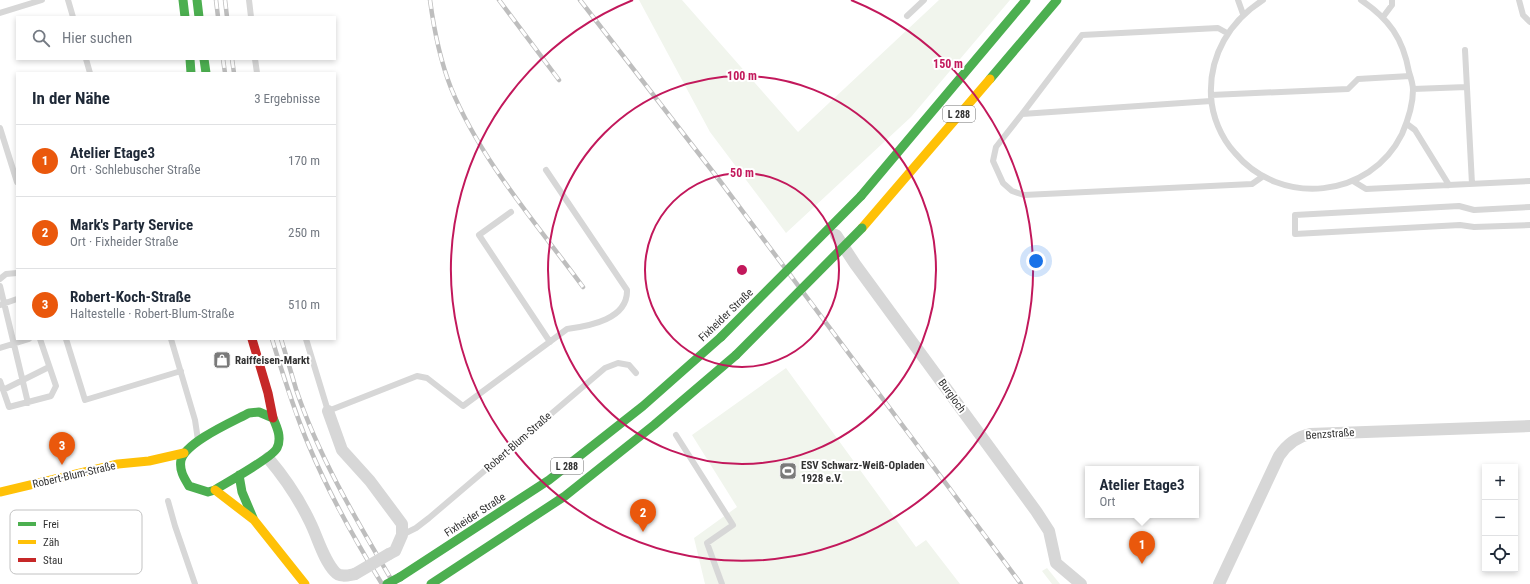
<!DOCTYPE html>
<html lang="de">
<head>
<meta charset="utf-8">
<style>
  :root { --surface:#fff; --page:#f2f2f3; --text:#1f2937; --muted:#747a83; --line:#e0e1e3; --accent:#ea580c }
  body { margin:0; font-family:"Roboto Condensed",sans-serif; background:var(--page); color:var(--text) }
  .controls { position:absolute; right:12px; bottom:12px; display:grid; overflow:hidden; border-radius:0px; box-shadow:0 2px 6px #0003 }
  .controls button { width:36px; height:36px; display:grid; place-items:center; padding:0; border:0; border-bottom:1px solid var(--line); background:var(--surface); color:var(--text); font:20px sans-serif }
  .you { position:absolute; left:1036px; top:261px; width:14px; height:14px; margin:-10px; border:3px solid #fff; border-radius:50%; background:#1a73e8; box-shadow:0 0 0 6px #1a73e833 }
  .badge { display:grid; place-items:center; width:26px; height:26px; border-radius:50%; background:var(--accent); color:#fff; font-size:13px; font-weight:700 }
  .pin { position:absolute; translate:-50% -33px; filter:drop-shadow(0 1px 2px #0008) }
  .pin::after { content:''; position:absolute; top:21px; width:14px; height:12px; background:inherit; clip-path:polygon(0 0,100% 0,50% 100%) }
  .popup { position:absolute; left:1085px; top:466px; width:114px; height:52px; box-sizing:border-box; display:grid; place-content:center; border-radius:0px; background:var(--surface); filter:drop-shadow(0 1px 3px #0005); font-size:13px; white-space:nowrap; color:var(--muted) }
  .popup b { font-size:15px; color:var(--text) }
  .popup::after { content:''; position:absolute; left:50%; top:100%; margin-left:-8px; border:8px solid transparent; border-top-color:var(--surface) }
  .list { margin:0; padding:0; list-style:none }
  h2 { display:flex; justify-content:space-between; align-items:center; height:52px; margin:0; padding:0 16px; font-size:17px }
  h2 small { font-size:13px; font-weight:400; color:var(--muted) }
  .list li { display:grid; grid-template-columns:26px 1fr auto; gap:12px; align-items:center; box-sizing:border-box; height:72px; padding:0 16px; border-top:1px solid var(--line) }
  .list b { display:block; font-size:15px; white-space:nowrap }
  .list p { margin:0; font-size:13px; white-space:nowrap; color:var(--muted) }
  .list em { font-size:13px; font-style:normal; color:var(--muted) }
  .icon { flex:none; width:22px; height:22px; fill:none; stroke:currentColor; stroke-width:2; stroke-linecap:round; stroke-linejoin:round }
  .map { position:relative; flex:none; width:1530px; height:584px; overflow:hidden }
  .search { position:absolute; background:var(--surface); box-shadow:0 2px 6px #0003; left:16px; top:16px; width:320px; height:44px; display:flex; align-items:center; gap:10px; box-sizing:border-box; padding:0 14px; border-radius:0px; color:var(--muted); font-size:15px }
  .panel { position:absolute; background:var(--surface); box-shadow:0 2px 6px #0003; left:16px; top:72px; width:320px; height:268px; border-radius:0px }
  .map>svg:first-child { display:block }
</style>
</head>
<body>
<div class="map">
<svg width="1530" height="584" viewBox="0 0 1530 584">
  <rect width="100%" height="100%" fill="#fff"/>
  <path fill="#f1f5ed" d="M639 0H682L798 132 939 0H1010L911 117 786 233 710 132Z
    M786 368 916 547 926 540 960 584H705L694 538 737 507 692 435Z
    M1047 568 1060 584H1052L1042 571Z"/>
  <g fill="none" stroke-linecap="round" stroke-linejoin="round">
    <path stroke="#d7d7d7" stroke-width="6" d="M68 0 73 17
      M249 0 251 17
      M1238 0 1243 14
      M1263 0C1230 21 1209 55 1211 96 1212 116 1221 138 1235 153 1280 207 1370 199 1402 134 1408 120 1413 105 1413 90 1413 84 1411 78 1409 72 1403 38 1389 19 1361 0
      M1519 0 1523 15 1530 22
      M0 13 42 0
      M907 16 924 0
      M1383 17 1392 5V0
      M1465 50 1472 184
      M86 59 90 73
      M255 59 257 73
      M1413 89 1467 87
      M1211 95 1348 89 1358 79 1410 76
      M1211 101 1022 114 1082 35 1218 28 1227 33
      M1022 114 996 147 993 161 1003 183 1012 191 1024 195 1252 184 1262 177
      M1407 124 1415 130 1449 185
      M0 128 17 182
      M1353 181 1366 189 1530 181
      M1530 207 1474 210 1459 206 1295 215V234L1460 225 1474 227 1530 225
      M511 212 479 235 550 342
      M0 279 6 274 17 273
      M0 286 28 403
      M0 305 17 299
      M66 339 85 400 181 371
      M171 339 195 420 198 440
      M306 339 328 411 417 376 427 378 463 406 567 329C590 326 628 319 627 290L546 170
      M0 348 29 339
      M0 381 9 407 51 396 56 386 40 339
      M3 390 49 367
      M676 435 733 525 707 543 722 584
      M168 501 175 526 195 584
      M402 535 416 528 429 518 605 368 618 363 629 365 636 373"/>
    <path stroke="#d7d7d7" stroke-width="12" d="M836 235 855 264 1036 511 1049 531 1056 563 1081 584
      M328 411 342 450 370 481 402 524V535L395 551 389 554
      M268 458C285 478 299 499 310 522 318 538 323 559 335 572 340 578 349 575 355 574
      M1219 584 1279 456C1287 444 1296 437 1310 434L1530 426"/>
    <path stroke="#4caf50" stroke-width="9" d="M183 0 185 17
      M197 0 199 17
      M190 59 191 73
      M204 59 206 73
      M990 79 1057 0
      M861 196 1026 0
      M259 412 273 418C277 427 282 438 277 448 273 457 226 483 215 490L208 492 189 486C184 478 179 470 181 460 186 442 232 422 249 413Z
      M239 475 242 492 253 518
      M400 577 549 480 643 406 721 337
      M431 584 565 496 654 425 736 355"/>
    <path stroke="#ffc107" stroke-width="9" d="M862 228 990 79
      M215 490 254 520 305 584
      M0 492 118 464 149 461 184 453"/>
    <path stroke="#c62828" stroke-width="9" d="M252 339 268 393 273 418"/>
    <defs>
      <path id="rail" d="M216 0 218 17
        M225 0 227 17
        M430 0C434 30 440 60 451 88 481 161 537 224 583 287
        M499 0 559 80
        M580 0 720 181 1021 584
        M223 59 225 73
        M232 59 234 73
        M272 339C283 375 294 411 309 446 329 494 355 540 382 584
        M281 339C286 355 291 372 296 389 319 458 357 521 394 584"/>
    </defs>
    <use href="#rail" stroke="#bebebe" stroke-width="4.5"/>
    <use href="#rail" stroke="#fff" stroke-width="3" stroke-dasharray="9" stroke-linecap="butt"/>
    <path stroke="#d7d7d7" stroke-width="12" d="M355 574 389 554"/>
    <path stroke="#4caf50" stroke-width="9" d="M721 337 861 196
      M736 355 862 228
      M387 584 400 577"/>
  </g>
  <g fill="none" stroke="#c2185b" stroke-width="2">
    <circle cx="742" cy="270" r="97"/>
    <circle cx="742" cy="270" r="194"/>
    <path d="M851 0A291 291 0 1 1 633 0"/>
  </g>
  <defs>
    <symbol id="shop-square" viewBox="-11 -11 22 22"><rect x="-9" y="-9" width="18" height="18" rx="4" fill="#7a7a7a" stroke="#fff"/><path d="M-5-2.5h2.3a2.7 3.5 0 0 1 5.4 0H5L5.5 6h-11ZM-1.5-2.5h3a1.5 2.3 0 0 0-3 0Z" fill="#fff"/></symbol>
    <symbol id="stadium-square" viewBox="-11 -11 22 22"><rect x="-9" y="-9" width="18" height="18" rx="4" fill="#7a7a7a" stroke="#fff"/><path d="M0-5a6.5 5 0 1 0 0 10a6.5 5 0 1 0 0-10ZM-3.5-1.8h7v3.6h-7Z" fill="#fff"/></symbol>
  </defs>
  <g fill-rule="evenodd">
    <use href="#shop-square" x="212" y="350" width="20" height="20"/>
    <use href="#stadium-square" x="778" y="461" width="20" height="20"/>
  </g>
  <g text-anchor="middle" dominant-baseline="central" stroke-width="4" stroke-linejoin="round" paint-order="stroke">
    <g fill="#fff" stroke="#707070" stroke-width="1">
      <rect x="943" y="106" width="32" height="16" rx="3"/>
      <rect x="551" y="458" width="32" height="16" rx="3"/>
    </g>
    <g font-size="10" font-weight="bold" fill="#333">
      <text x="959" y="114">L 288</text>
      <text x="567" y="466">L 288</text>
    </g>
    <g font-size="11" fill="#333" stroke="#fff">
      <text transform="translate(726 315) rotate(-44)">Fixheider Straße</text>
      <text transform="translate(952 396) rotate(54)">Burgloch</text>
      <text transform="translate(1330 434) rotate(-4)">Benzstraße</text>
      <text transform="translate(518 442) rotate(-41)">Robert-Blum-Straße</text>
      <text transform="translate(74 475) rotate(-13)">Robert-Blum-Straße</text>
      <text transform="translate(475 515) rotate(-33)">Fixheider Straße</text>
    </g>
    <g font-size="11" font-weight="bold" fill="#333" stroke="#fff" text-anchor="start">
      <text x="235" y="360">Raiffeisen-Markt</text>
      <text x="801" y="465">ESV Schwarz-Weiß-Opladen<tspan x="801" dy="13">1928 e.V.</tspan></text>
    </g>
  </g>
  <rect x="10" y="510" width="132" height="64" rx="6" fill="#fff" stroke="#c2c2c2" stroke-width="1"/>
  <rect x="18" y="522" width="18" height="4" fill="#4caf50"/>
  <rect x="18" y="540" width="18" height="4" fill="#ffc107"/>
  <rect x="18" y="558" width="18" height="4" fill="#c62828"/>
  <g font-size="11" fill="#333">
    <text x="43" y="528">Frei</text>
    <text x="43" y="546">Zäh</text>
    <text x="43" y="564">Stau</text>
  </g>
  <circle cx="742" cy="270" r="6" fill="#c2185b" stroke="#fff" stroke-width="2"/>
  <g font-size="12" text-anchor="middle" font-weight="bold" fill="#c2185b" stroke="#fff" stroke-width="4" stroke-linejoin="round" paint-order="stroke">
    <text x="948" y="68">150 m</text>
    <text x="742" y="80">100 m</text>
    <text x="742" y="177">50 m</text>
  </g>
</svg>
<div class="controls">
<button>+</button>
<button>−</button>
<button><svg class="icon" aria-label="locate" viewBox="0 0 24 24"><circle cx="12" cy="12" r="6"/><path d="M12 2v4M12 18v4M2 12h4M18 12h4"/></svg></button>
</div>
<div class="you"></div>
<div class="pin badge" style="left:1142px;top:564px">1</div>
<div class="popup"><b>Atelier Etage3</b>Ort</div>
<div class="pin badge" style="left:643px;top:532px">2</div>
<div class="pin badge" style="left:62px;top:465px">3</div>
<div class="search"><svg class="icon" aria-label="search" viewBox="0 0 24 24"><circle cx="10" cy="10" r="6"/><path d="M15 15l6 6"/></svg>Hier suchen</div>
<section class="panel">
<h2>In der Nähe<small>3 Ergebnisse</small></h2>
<ul class="list">
<li><span class="badge">1</span><div><b>Atelier Etage3</b><p>Ort · Schlebuscher Straße</p></div><em>170 m</em></li>
<li><span class="badge">2</span><div><b>Mark's Party Service</b><p>Ort · Fixheider Straße</p></div><em>250 m</em></li>
<li><span class="badge">3</span><div><b>Robert-Koch-Straße</b><p>Haltestelle · Robert-Blum-Straße</p></div><em>510 m</em></li>
</ul>
</section>
</div>
</body>
</html>
